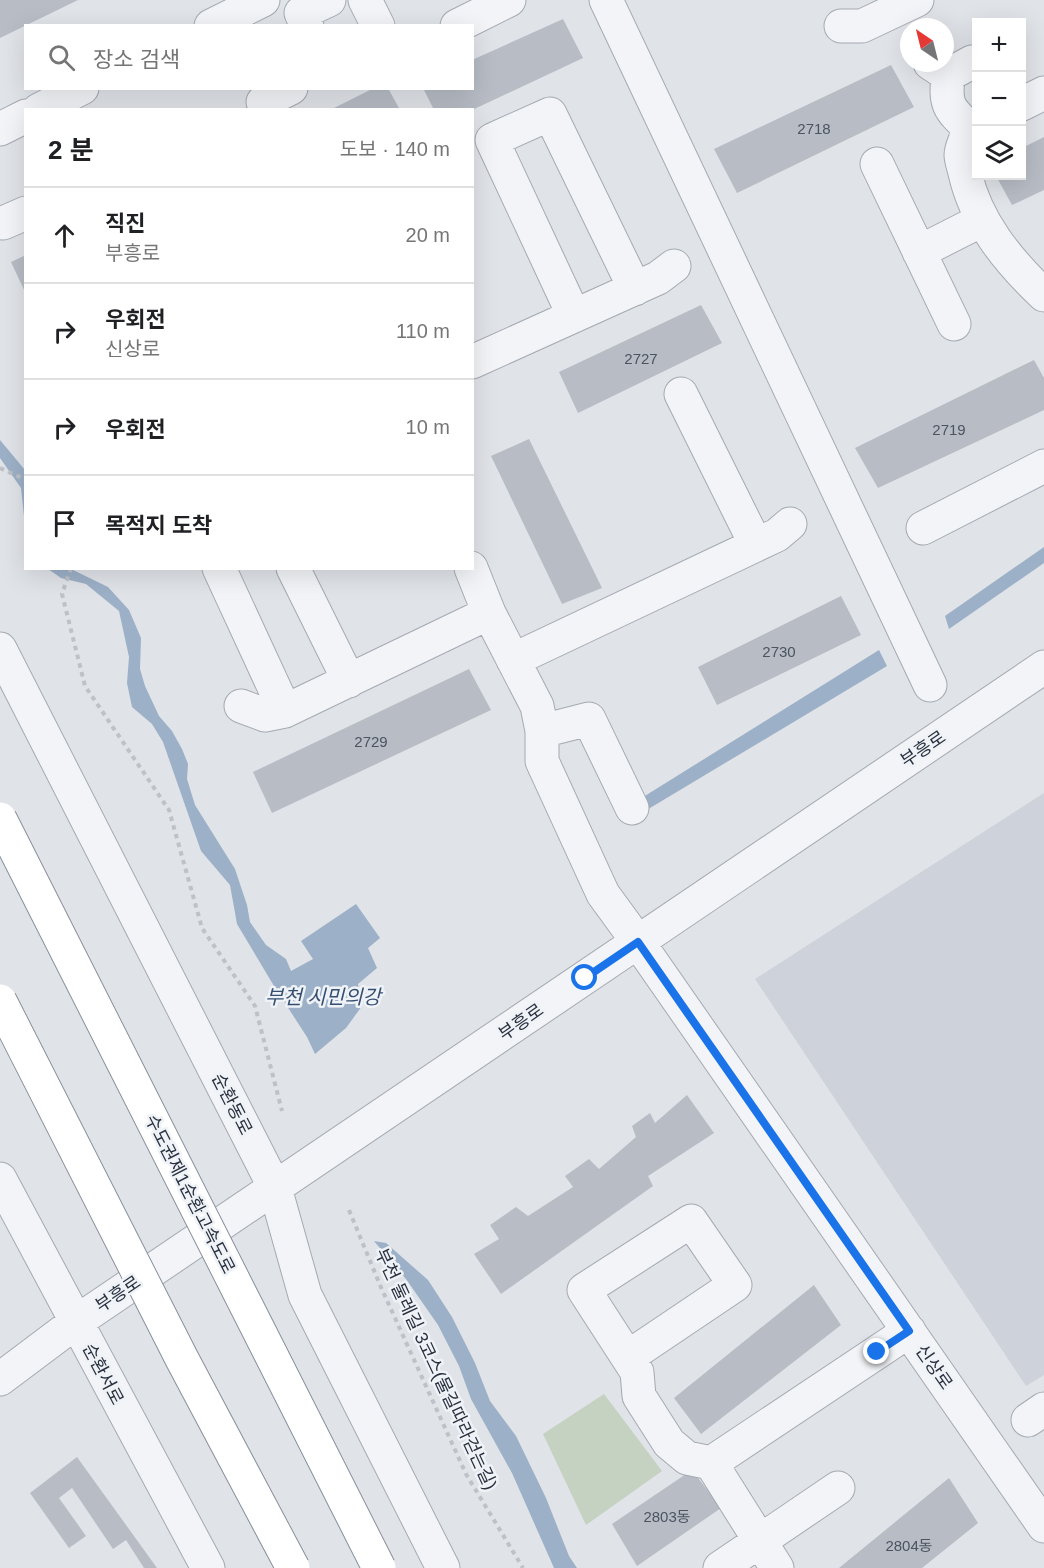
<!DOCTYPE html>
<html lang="ko">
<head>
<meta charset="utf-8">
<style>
  :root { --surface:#fff; --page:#f2f2f2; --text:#202124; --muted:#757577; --line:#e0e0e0 }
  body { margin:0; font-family:Helvetica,"Noto Sans KR",sans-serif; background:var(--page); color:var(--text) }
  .controls { position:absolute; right:18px; top:18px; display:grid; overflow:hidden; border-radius:0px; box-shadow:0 6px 24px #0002 }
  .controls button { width:54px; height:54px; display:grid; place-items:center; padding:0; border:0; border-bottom:2px solid var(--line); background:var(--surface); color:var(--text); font:30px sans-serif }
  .compass { position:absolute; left:900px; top:18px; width:54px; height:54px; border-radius:50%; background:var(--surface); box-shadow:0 6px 24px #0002; rotate:325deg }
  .stop { position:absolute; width:18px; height:18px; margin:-14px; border:4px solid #1a73e8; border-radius:50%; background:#fff }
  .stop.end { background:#1a73e8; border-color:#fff; box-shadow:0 2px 6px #0008 }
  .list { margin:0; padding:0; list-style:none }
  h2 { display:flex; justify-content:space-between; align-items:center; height:78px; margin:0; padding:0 24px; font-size:26px }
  h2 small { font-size:20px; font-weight:400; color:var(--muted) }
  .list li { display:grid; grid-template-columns:39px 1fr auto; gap:18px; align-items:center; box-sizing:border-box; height:96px; padding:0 24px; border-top:2px solid var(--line) }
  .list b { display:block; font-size:22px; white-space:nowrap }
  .list p { margin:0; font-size:20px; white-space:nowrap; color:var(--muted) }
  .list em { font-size:20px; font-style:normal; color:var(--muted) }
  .icon { flex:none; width:33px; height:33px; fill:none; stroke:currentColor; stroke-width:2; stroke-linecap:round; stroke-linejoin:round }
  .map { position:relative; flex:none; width:1044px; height:1568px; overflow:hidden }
  .search { position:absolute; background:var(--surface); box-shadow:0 6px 24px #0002; left:24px; top:24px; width:450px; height:66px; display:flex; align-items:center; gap:15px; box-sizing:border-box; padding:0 21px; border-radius:0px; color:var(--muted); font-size:22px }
  .panel { position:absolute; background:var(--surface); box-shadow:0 6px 24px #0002; left:24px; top:108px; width:450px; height:462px; border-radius:0px }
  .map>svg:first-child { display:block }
</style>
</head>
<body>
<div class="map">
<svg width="1044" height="1568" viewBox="0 0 1044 1568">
  <rect width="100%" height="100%" fill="#e0e3e8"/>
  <path fill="#ced2da" d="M1044 793V1375L1026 1386 755 979Z"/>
  <path fill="#c5d2c1" d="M604 1394 662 1471 586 1525 543 1434Z"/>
  <path fill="#9cb0c7" d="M0 440 25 470V526L21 488 0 458Z
    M1044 547V563L949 629 945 616Z
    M48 569H71L108 587 129 610 141 638 140 669 145 686 159 716 172 731 182 749 188 764 187 779 195 805 235 869 247 905 250 922 266 945 286 959 291 971 313 959 301 941 356 904 380 938 368 948 377 968 358 984 362 1006 346 1028 315 1054 307 1037 274 986 237 924 230 885 201 851 163 742 152 724 132 707 127 683 129 657 119 611 86 584 61 578Z
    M879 650 887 666 645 811 640 799Z
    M374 1241 386 1243 428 1280 452 1317 475 1363 490 1401 516 1436 546 1498 569 1556 577 1568H554L512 1473 471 1399 459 1366 438 1325 406 1279Z"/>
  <path fill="#b7bcc5" d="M0 0H78L0 38Z
    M563 19 583 58 472 110H434L423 88H472V60Z
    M891 65 914 107 737 193 714 149Z
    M374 88H388L400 110H330Z
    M1044 137V190L1012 205 996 176H1022V148Z
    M26 255V294L11 262Z
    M701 305 722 343 578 413 559 372Z
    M1034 360 1044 378V410L878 488 855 448Z
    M529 439 602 588 562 604 491 456Z
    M841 596 861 635 717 705 698 667Z
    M469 669 491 710 272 813 253 772Z
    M687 1095 714 1133 648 1176 653 1186 501 1294 474 1254 499 1239 490 1225 516 1207 528 1216 573 1187 565 1176 589 1159 599 1169 636 1137 632 1126 650 1113 655 1123Z
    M814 1285 841 1325 701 1434 674 1398Z
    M77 1457 157 1568H144L126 1540 113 1549 72 1488 59 1498 86 1536 69 1548 30 1493Z
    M692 1470 721 1508 637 1566 612 1524Z
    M949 1478 978 1523 922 1568H839Z"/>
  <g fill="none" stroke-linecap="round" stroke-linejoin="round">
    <defs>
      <path id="minor" d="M365 0 378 26
        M606 0 930 685
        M211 26 263 0
        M307 26 301 13 329 0
        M457 26 509 0
        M841 26H862L917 0
        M930 63 948 75C945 105 948 108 970 129 967 136 961 147 961 155 961 160 964 168 965 173 976 222 1008 261 1044 295
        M948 75 972 62
        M263 102 291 88
        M1022 104 1044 93
        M39 110 82 88
        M0 129 26 116
        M877 164 954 324
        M3 223 26 213
        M919 252 982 220
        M574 316 492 140 550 114 635 289
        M472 362 658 278 674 266
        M681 394 756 545
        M923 528 1044 466
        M219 568 285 711 489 613
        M293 568 349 681
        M471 568 489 613 537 706 542 731V761L603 894 638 942 1044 1526
        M0 649 275 1188 305 1295 443 1568
        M513 660 777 535 790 524
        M241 706 265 715 285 711
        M542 731 589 719 632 808
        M0 1179 208 1568
        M628 1357 735 1285 691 1221 584 1290 637 1372 639 1396 669 1443 687 1458 711 1463
        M0 1379 76 1322 1044 667
        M1028 1420 1044 1409
        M720 1568 838 1488
        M777 1568 711 1463 909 1331"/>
    </defs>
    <use href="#minor" stroke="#a5aab2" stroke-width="35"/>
    <path stroke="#bec1c7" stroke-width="4" stroke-dasharray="4.5 4.5" stroke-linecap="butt" d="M0 468 26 480
      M71 568 62 594 85 686 169 810 202 928 255 1006 282 1111
      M349 1210 380 1285 466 1474 523 1568"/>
    <use href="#minor" stroke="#f2f4f7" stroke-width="33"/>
    <defs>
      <path id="highway-bridge" d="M0 819 379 1568
        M0 1001 182 1359 293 1568"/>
    </defs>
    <use href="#highway-bridge" stroke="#88909e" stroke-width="35" stroke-linecap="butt"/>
    <use href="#highway-bridge" stroke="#fff" stroke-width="33"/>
  </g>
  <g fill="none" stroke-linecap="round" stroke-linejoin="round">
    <path stroke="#1a73e8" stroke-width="8" d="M585 978 638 942 909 1331 877 1352"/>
  </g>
  <g text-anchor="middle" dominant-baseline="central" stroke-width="5" stroke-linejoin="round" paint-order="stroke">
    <g font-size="15" fill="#4c5460">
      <text x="814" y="128">2718</text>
      <text x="641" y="358">2727</text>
      <text x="949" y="429">2719</text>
      <text x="779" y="651">2730</text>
      <text x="371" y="741">2729</text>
      <text x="667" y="1516">2803동</text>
      <text x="909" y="1545">2804동</text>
    </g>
    <g font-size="18" fill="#29313f" stroke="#eff2f6">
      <text transform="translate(923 749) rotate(-34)">부흥로</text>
      <text transform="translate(521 1022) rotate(-35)">부흥로</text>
      <text transform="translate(232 1104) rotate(63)">순환동로</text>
      <text transform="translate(190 1194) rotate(63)">수도권제1순환고속도로</text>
      <text transform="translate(118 1294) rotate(-34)">부흥로</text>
      <text transform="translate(934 1367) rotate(55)">신상로</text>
      <text transform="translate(436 1369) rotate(65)">부천 둘레길 3코스(물길따라걷는길)</text>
      <text transform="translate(103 1374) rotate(62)">순환서로</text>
    </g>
    <g font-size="20" font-style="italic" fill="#354f71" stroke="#eff2f6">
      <text x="323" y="997">부천 시민의강</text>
    </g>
  </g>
</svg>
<div class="controls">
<button>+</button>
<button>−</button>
<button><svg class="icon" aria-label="layers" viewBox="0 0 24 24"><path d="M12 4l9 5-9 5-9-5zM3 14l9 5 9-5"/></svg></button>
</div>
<svg class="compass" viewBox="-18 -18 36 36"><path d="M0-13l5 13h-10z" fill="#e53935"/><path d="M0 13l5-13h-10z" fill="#757577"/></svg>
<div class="stop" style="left:585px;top:978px"></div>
<div class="stop end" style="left:877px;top:1352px"></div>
<div class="search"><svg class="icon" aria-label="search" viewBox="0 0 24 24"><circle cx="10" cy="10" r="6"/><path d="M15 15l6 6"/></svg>장소 검색</div>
<section class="panel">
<h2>2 분<small>도보 · 140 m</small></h2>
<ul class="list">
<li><svg class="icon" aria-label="ahead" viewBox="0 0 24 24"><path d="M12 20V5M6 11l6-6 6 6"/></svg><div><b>직진</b><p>부흥로</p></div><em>20 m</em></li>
<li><svg class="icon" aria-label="right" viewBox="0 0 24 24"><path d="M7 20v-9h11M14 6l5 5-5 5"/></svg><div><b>우회전</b><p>신상로</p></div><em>110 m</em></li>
<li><svg class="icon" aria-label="right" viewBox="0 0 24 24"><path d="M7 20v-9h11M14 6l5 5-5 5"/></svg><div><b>우회전</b></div><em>10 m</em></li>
<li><svg class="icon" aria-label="arrive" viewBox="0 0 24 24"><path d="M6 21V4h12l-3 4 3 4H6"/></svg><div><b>목적지 도착</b></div></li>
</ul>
</section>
</div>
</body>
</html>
